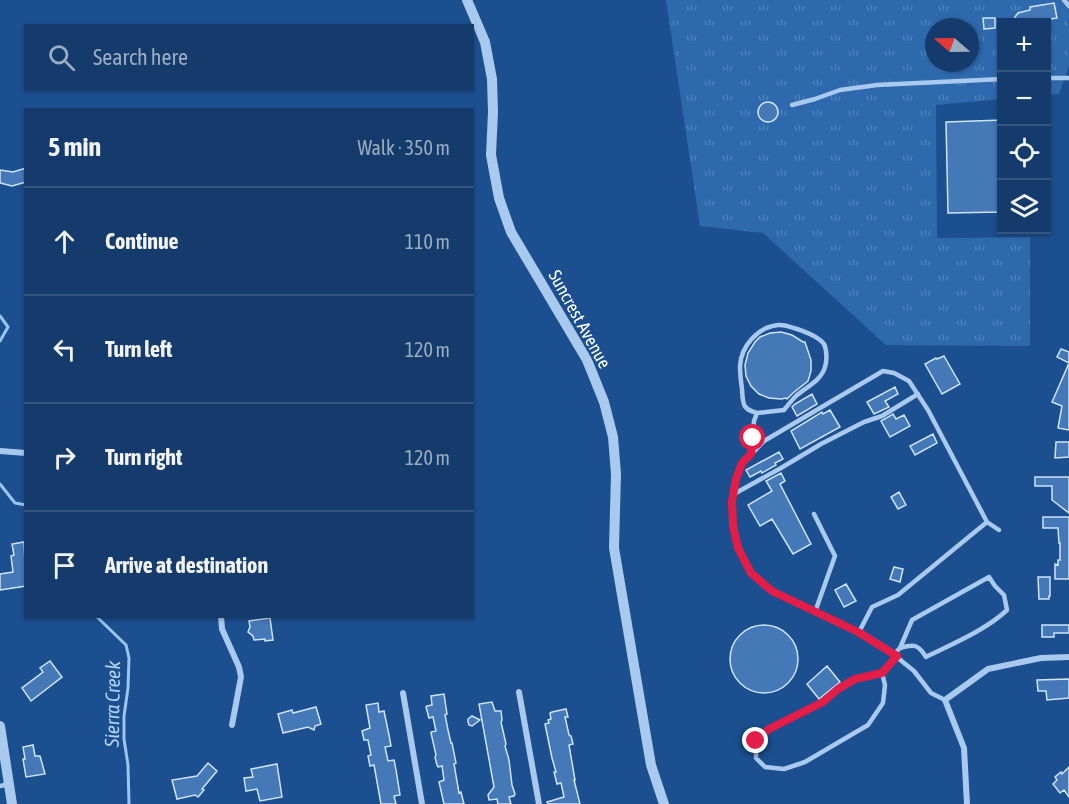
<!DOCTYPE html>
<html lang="en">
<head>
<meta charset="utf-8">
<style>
  :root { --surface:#143b6b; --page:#214673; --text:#f1f3f6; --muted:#9dadc1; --line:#33557e }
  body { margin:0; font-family:"Asap Condensed",sans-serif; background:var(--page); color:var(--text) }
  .controls { position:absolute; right:18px; top:18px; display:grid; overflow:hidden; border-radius:0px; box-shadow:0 2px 4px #0004 }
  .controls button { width:54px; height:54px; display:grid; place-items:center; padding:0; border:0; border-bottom:2px solid var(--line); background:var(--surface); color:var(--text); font:30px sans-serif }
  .compass { position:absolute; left:925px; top:18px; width:54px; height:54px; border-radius:50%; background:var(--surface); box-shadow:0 2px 4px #0004; rotate:290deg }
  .stop { position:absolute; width:18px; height:18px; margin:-14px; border:4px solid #e11d48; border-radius:50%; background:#fff }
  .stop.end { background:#e11d48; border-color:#fff; box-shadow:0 2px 6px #0008 }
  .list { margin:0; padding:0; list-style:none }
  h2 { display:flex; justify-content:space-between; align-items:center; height:78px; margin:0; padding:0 24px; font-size:26px }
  h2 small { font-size:20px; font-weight:400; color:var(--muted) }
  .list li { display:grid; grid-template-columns:39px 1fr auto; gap:18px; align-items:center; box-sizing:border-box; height:108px; padding:0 24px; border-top:2px solid var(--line) }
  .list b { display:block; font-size:22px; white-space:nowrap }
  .list em { font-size:20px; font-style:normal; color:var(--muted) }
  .icon { flex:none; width:33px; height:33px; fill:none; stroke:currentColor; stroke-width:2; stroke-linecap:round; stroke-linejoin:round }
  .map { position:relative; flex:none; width:1069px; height:804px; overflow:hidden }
  .search { position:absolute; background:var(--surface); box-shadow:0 2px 4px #0004; left:24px; top:24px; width:450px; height:66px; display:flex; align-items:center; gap:15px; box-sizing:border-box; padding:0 21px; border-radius:0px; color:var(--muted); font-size:22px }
  .panel { position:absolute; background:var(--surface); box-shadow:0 2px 4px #0004; left:24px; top:108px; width:450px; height:510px; border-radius:0px }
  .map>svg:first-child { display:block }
</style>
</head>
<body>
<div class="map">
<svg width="1069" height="804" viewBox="0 0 1069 804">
  <defs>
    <pattern id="grass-tufts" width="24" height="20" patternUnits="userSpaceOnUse" patternTransform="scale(1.5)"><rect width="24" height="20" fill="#2e69ad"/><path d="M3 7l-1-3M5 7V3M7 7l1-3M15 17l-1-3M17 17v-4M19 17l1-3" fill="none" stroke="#4d80b9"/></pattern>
  </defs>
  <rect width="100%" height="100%" fill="#1b4f8f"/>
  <path fill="url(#grass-tufts)" fill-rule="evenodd" d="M666 0H1069V66L1059 94 1047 95 1046 22H1002L1001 99 936 105 937 238 1030 237V346L886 345 763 233 700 226ZM934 27H970V63H934Z"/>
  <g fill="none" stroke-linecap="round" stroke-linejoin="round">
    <path stroke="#9cc4f0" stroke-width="3" d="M0 316 8 327 0 341
      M0 484 15 503 26 505
      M96 616 126 645 129 658 128 688 124 716V739L128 765 129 804"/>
  </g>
  <path fill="#4478b7" stroke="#cfe3fa" stroke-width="1.5" d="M1054 3 1057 18 1033 22H1016L1015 17 1018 13 1030 10V7Z
    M983 18H995V28L984 29Z
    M758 112a10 10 0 1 1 20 0a10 10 0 1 1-20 0Z
    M1002 120V212L948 213 946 122Z
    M26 168V182L12 186 0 183V170L13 172Z
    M781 332 792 335 803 342H805L811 360V371L808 381 793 393 787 399 786 398 781 399 769 398 759 394 751 386 746 376 745 365 748 353 755 342 760 337 770 333Z
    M1061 349 1069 352V363L1057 357Z
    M944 356 960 384 942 394 925 364 936 358 937 359Z
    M1069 363V430L1058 428 1062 406 1052 402Z
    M895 387 898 394 885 401 889 407 874 414 867 402Z
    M812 394 817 404 797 416 792 407 795 404Z
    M830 410 840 427 800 449 791 431 822 412 823 414Z
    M893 414 896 419 904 415 910 426 890 437 881 421Z
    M933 434 937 443 915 455 910 446Z
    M1056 442H1069V457L1055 458Z
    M779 452 783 459 775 463 776 465 762 473 761 471 750 477 746 470Z
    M781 473 785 481 780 484 811 544 793 554 772 519 760 526 748 505 772 491 766 481Z
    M1035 477H1069V513L1052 500V486H1035Z
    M899 492 906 505 898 509 891 497Z
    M1043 517H1069V579H1055V564L1058 565V560H1060V543H1059L1058 528H1043Z
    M24 542 26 586 0 590V574L13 572 11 556 14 555 12 544Z
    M894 567 903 569 900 582 890 579Z
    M1038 577H1050V596H1049V599H1039Z
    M846 584 856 601 844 607 835 590Z
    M270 618 273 640 265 641V639L254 640 253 636 248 632 250 627 249 621Z
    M1042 625H1069V633H1054V637H1042Z
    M730 659a34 34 0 1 1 68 0a34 34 0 1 1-68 0Z
    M50 661 62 677 31 701 22 688 43 672 40 668Z
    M827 666 840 682 819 699 807 684Z
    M1069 679V698L1047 700 1046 691H1038L1037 680Z
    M444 694 447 714 445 715 448 730 451 743H452L456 763 454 764 459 793 461 792 464 804H444L439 782 444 780 442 766 438 767 437 765 435 757 436 755 431 733V732L436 731 433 717 429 718 426 707 427 706 432 705 431 696Z
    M492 702 495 711H501L502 720 501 722 506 744 505 746 509 760 512 785 515 794 514 796 509 797 511 804H498L497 799 489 800 488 795 494 787 479 704Z
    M378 703 379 712 384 711 389 735 391 746 385 747 388 761 394 760 396 770 400 795 394 796 396 804H381L374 765 370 766 368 756 371 755 368 740H364L362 731 370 728 366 705Z
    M316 707 321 724 315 726 314 730 308 727 283 733 278 714 292 710 293 713Z
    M566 709 568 717H565L569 735 571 736 573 744 569 745 575 780H574L580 804H548L547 802 564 797 561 783 557 784 554 772H556L552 758 545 724 549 723 548 720 551 719 550 713 552 712Z
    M472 716 480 720 472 726 469 725 468 722V719Z
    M33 745 35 756H40L45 774 26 777 23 759H25L23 747Z
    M208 763 217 771 202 789 204 790 198 797 195 795 177 799 172 780 197 776Z
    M277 764 282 797 260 801 257 789 246 791 244 778 253 777 251 769Z
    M1069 767V797L1064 790 1060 793 1053 784 1057 780 1055 777 1061 772 1062 774Z"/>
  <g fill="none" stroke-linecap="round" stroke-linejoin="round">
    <path stroke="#a9c9ee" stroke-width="4.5" d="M1064 0 1069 6
      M1046 78H1069
      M792 105 815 99 840 90 877 85 1002 79
      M751 454 754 421 757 413 784 410C788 405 792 400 796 396 806 387 821 381 825 367 827 361 827 350 824 344 819 337 808 333 800 330 793 328 785 324 778 325 758 327 741 346 740 366 740 374 741 382 742 389 743 404 742 409 757 413
      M734 494 781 468 821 444 864 422 882 416 918 394
      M814 514 835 556 815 612
      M859 632 872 607 898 595 987 522
      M894 654 900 648 912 620 989 577 995 586 1004 595 1007 610C986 630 952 644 926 657 918 644 914 644 900 648
      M882 673 885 685 883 703 868 725 805 762 784 769 765 767 756 758V741L769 729 823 702 838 689 855 679 882 673 897 656
      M945 700 931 693 914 671 888 650 859 632 772 591 751 573 738 548 733 526 732 501 736 479 743 463 764 441 883 371 894 373 909 381 928 410 987 522 999 530
      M0 786 9 784"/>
    <path stroke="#a9c9ee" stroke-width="6" d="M0 451 26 453
      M221 616 222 629 239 667 241 677 232 725
      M519 692 539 804
      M403 693 422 804
      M967 804 964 748 945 700 988 669 1041 658 1069 657"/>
    <path stroke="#a9c9ee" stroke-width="10" d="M467 0 485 42 492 79 493 112 491 155 499 198 511 232 587 360 604 402 613 437 616 474 614 548 651 765 664 804
      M0 726 12 804"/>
  </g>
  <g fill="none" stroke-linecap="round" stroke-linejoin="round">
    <path stroke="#e11d48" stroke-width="8" d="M753 438 751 454 742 463 736 479 732 501 733 526 738 548 751 573 772 591 858 632 897 656 882 673 855 679 838 689 823 702 769 729 756 741"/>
  </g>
  <g text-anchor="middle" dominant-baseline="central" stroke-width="5" stroke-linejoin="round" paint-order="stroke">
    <g font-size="18" fill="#fff" stroke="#1b4f8f">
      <text transform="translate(580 319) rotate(61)">Suncrest Avenue</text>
    </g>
    <g font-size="20" font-style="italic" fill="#b5d3f5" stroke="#1b4f8f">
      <text transform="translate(112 704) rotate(-89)">Sierra Creek</text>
    </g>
  </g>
</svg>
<div class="controls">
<button>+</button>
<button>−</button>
<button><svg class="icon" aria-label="locate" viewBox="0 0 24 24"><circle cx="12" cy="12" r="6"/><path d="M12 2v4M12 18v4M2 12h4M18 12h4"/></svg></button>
<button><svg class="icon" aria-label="layers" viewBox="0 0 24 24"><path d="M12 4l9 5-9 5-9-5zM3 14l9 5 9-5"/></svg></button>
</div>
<svg class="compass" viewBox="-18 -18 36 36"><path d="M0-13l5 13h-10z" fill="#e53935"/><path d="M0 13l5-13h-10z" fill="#9dadc1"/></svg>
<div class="stop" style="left:753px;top:438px"></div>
<div class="stop end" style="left:756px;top:741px"></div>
<div class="search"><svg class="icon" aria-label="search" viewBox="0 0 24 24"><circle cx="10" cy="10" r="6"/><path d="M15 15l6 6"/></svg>Search here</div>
<section class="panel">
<h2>5 min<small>Walk · 350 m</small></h2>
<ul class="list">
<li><svg class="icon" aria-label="ahead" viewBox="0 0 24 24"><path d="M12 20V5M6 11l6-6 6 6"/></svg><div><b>Continue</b></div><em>110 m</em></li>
<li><svg class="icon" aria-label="left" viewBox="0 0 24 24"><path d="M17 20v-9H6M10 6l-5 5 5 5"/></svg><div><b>Turn left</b></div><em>120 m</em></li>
<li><svg class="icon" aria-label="right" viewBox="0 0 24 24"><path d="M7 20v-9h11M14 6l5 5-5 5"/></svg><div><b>Turn right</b></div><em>120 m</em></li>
<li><svg class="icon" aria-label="arrive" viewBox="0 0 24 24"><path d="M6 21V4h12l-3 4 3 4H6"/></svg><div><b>Arrive at destination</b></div></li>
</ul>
</section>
</div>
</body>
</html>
